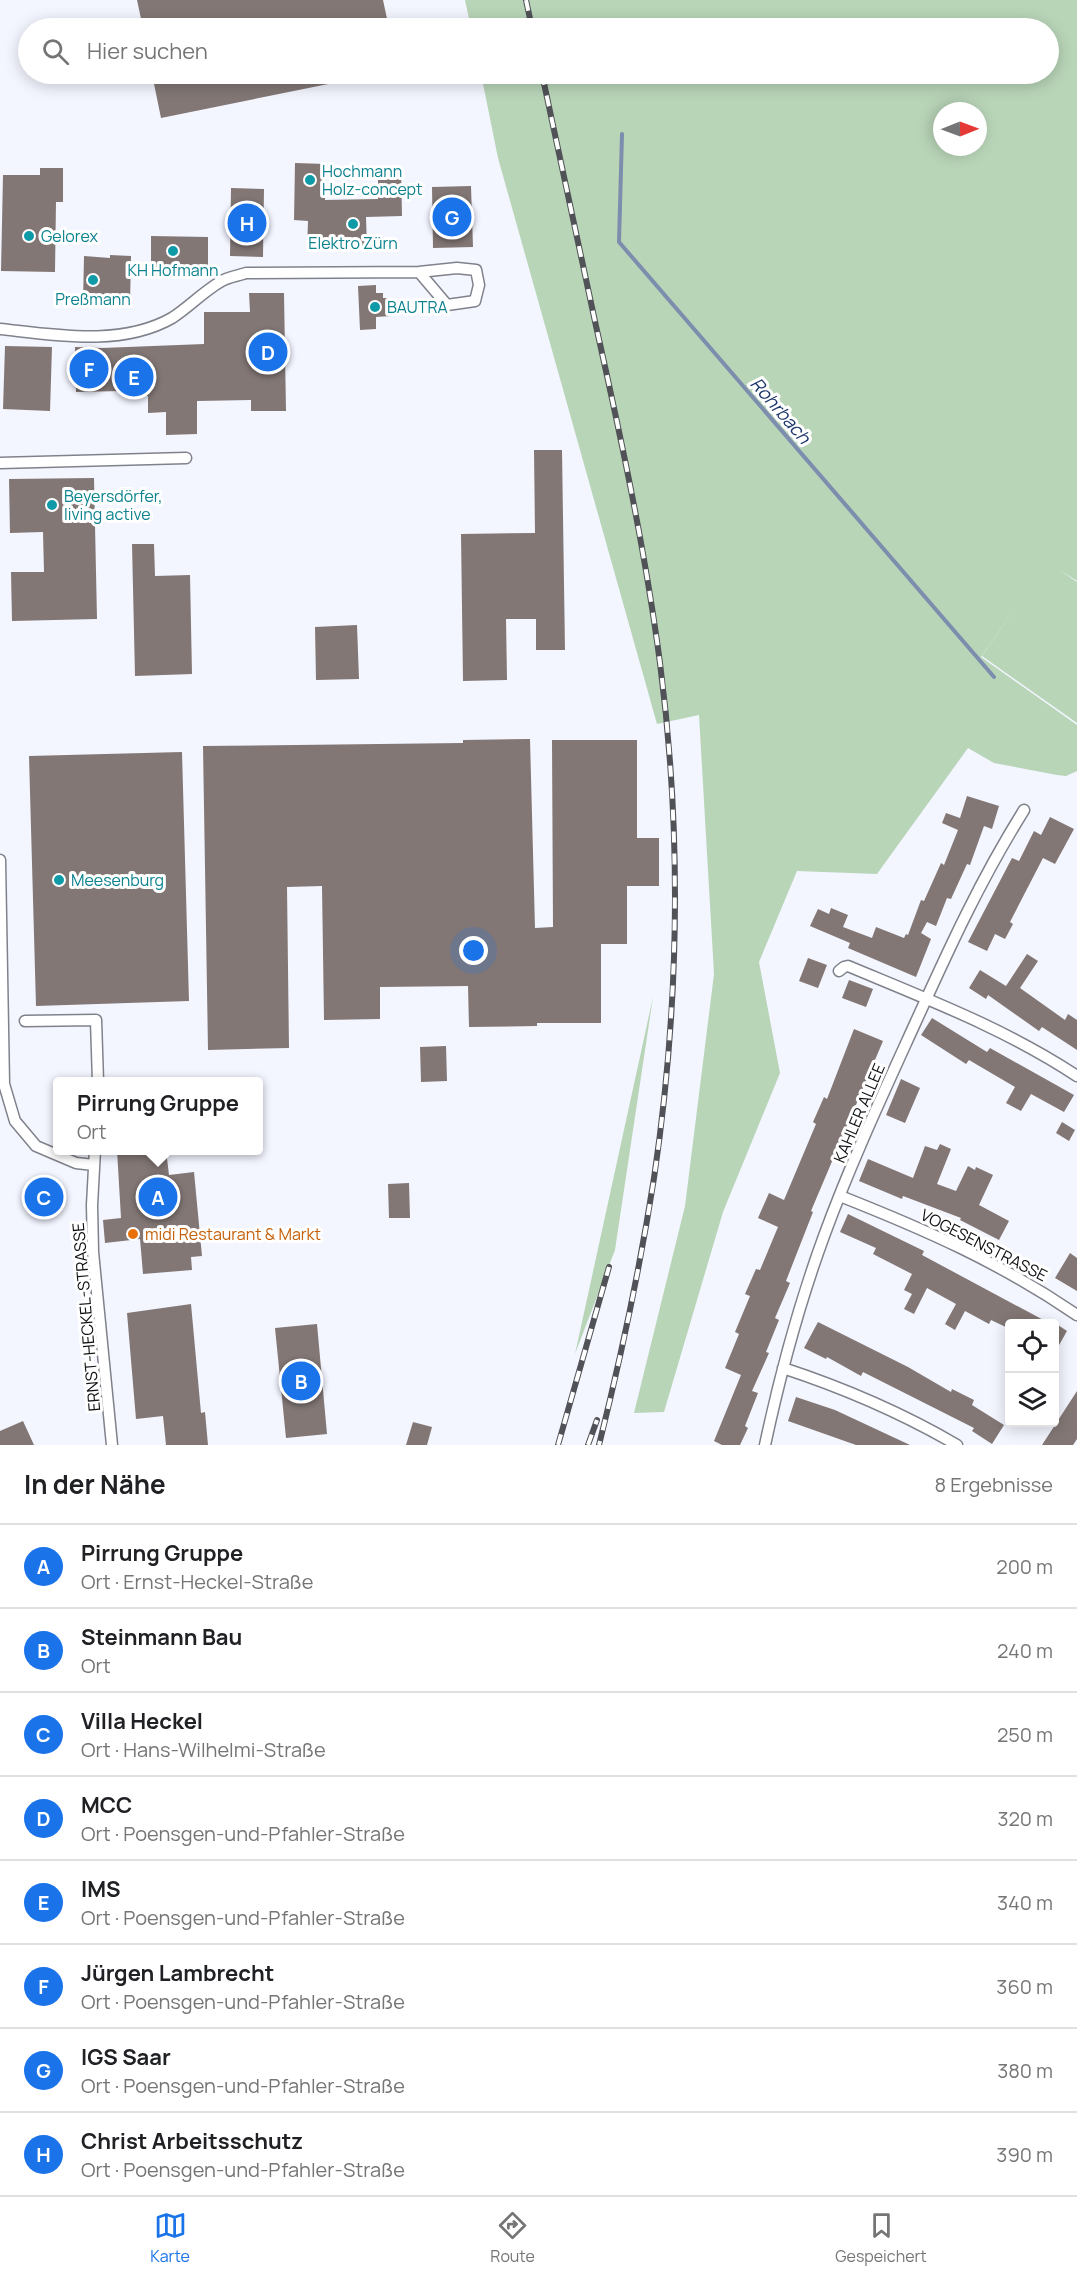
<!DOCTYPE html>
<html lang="de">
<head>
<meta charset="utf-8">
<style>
  :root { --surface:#fff; --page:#f6f6f6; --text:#202124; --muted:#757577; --line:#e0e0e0; --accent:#1a73e8 }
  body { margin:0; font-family:Manrope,sans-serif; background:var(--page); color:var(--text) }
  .controls { position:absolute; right:18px; bottom:18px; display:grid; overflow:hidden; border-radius:6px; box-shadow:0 3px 15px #0003 }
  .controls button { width:54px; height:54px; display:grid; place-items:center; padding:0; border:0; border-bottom:2px solid var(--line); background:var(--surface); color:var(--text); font:30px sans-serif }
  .compass { position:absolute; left:933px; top:102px; width:54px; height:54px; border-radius:50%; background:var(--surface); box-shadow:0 3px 15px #0003; rotate:89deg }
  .you { position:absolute; left:474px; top:951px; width:21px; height:21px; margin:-15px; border:4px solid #fff; border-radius:50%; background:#1a73e8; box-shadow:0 0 0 9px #1a73e833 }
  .badge { display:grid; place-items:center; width:39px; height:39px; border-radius:50%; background:var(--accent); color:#fff; font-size:20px; font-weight:700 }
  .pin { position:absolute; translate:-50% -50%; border:3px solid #fff; box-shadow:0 2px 6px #0006 }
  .popup { position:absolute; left:53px; top:1077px; width:210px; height:78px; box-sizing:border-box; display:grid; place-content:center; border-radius:6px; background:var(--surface); filter:drop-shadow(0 2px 4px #0005); font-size:20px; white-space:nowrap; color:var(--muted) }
  .popup b { font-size:22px; color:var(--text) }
  .popup::after { content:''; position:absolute; left:50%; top:100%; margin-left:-12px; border:12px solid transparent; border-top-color:var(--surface) }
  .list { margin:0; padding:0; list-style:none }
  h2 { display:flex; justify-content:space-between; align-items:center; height:78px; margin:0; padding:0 24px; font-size:26px }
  h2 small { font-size:20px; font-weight:400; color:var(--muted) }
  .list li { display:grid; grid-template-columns:39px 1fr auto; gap:18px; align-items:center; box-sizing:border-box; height:84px; padding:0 24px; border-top:2px solid var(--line) }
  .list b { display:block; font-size:22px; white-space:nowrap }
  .list p { margin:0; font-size:20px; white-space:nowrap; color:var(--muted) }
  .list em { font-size:20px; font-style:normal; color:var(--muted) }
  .icon { flex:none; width:33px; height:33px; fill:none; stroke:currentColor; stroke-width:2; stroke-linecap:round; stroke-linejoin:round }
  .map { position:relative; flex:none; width:1077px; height:1445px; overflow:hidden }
  .search { position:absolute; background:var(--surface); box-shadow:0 3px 15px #0003; left:18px; right:18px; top:18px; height:66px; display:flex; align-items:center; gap:15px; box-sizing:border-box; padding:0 21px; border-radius:33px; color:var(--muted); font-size:22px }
  .sheet { height:750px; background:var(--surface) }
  nav { display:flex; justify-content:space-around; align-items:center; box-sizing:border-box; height:84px; border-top:2px solid var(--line); background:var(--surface); font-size:16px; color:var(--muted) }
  nav a { display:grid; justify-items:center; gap:3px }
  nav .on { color:var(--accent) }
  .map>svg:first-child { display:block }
</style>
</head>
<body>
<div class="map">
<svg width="1077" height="1445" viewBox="0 0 1077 1445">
  <rect width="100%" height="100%" fill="#f3f5ff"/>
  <path fill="#b9d5b8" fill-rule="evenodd" d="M465 0H1077V581L1058 569 1077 582V723L982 656 1022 598 981 657 1077 725V771L1066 776 1057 775 994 763 968 748 877 874 797 871 759 962 780 1073 723 1212 664 1412 634 1413 685 1206 714 974 699 715 657 724 498 158 481 74H1048V28H471ZM942 111H978V147H942Z
    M653 997 615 1250 575 1354Z"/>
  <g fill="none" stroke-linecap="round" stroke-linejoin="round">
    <path stroke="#7c8dad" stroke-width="4" d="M622 134 619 242 994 677"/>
  </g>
  <path fill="#827775" d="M137 0H383L389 28H143Z
    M152 74H358V78L161 118Z
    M295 163 326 164 325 200 378 199V169L401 168 402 216 366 217 367 249H307L308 221 294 220Z
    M40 168H63V202H56L55 272 1 271 3 175H40Z
    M471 186 473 247 433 248 432 187Z
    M231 188 264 189 263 257 230 256Z
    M151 236 208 237V266H194V276L151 275Z
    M110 255 131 256 130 305 83 303 84 256 110 258Z
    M376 285V293H383V298H390L391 316 376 317V329L360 330 358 286Z
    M249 293H284L286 411H251V400L197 401V434L166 435V412L148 413V396H122V391L76 392 75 347 102 348 204 344V312H250Z
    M5 346 52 347 50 411 3 409Z
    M534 450H562L565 650H536V619H506L507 680 463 681 461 534 535 533Z
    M94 478 97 619 12 621 11 572H44L43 532 10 533 9 479Z
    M132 544H154L155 576 190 575 192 674 135 676Z
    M357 625 359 679 316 680 315 627Z
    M530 739 535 928 553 927 552 740H637V838H659V886H627V944H601V1023H537V1026L469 1027 468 986 380 987V1019L324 1020 322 886 287 887 289 1048 208 1050 203 746 463 743V740Z
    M182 752 189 1001 36 1006 29 756Z
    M967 796 999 806 992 829 984 826 970 865 967 864 951 899 947 898 936 926 927 922 921 933 931 939 916 977 848 948 850 943 810 926 818 909 829 914 831 908 848 915 843 927 872 938 876 927 904 938 906 934 908 935 921 900 924 901 941 863 944 865 958 830 942 823 946 813 960 818Z
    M1050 817 1074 829 1055 864 1043 858 1010 922 1013 924 1005 939 995 934 987 951 968 942 1012 858 1019 861 1034 831 1041 835Z
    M1027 954 1038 961 1020 988 1065 1020 1068 1014 1077 1020V1050L1042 1027 1039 1031 988 995 986 999 969 988 980 970 1006 986Z
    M808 958 827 965 818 988 799 981Z
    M849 980 873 989 866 1007 842 998Z
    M932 1018 987 1052 990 1048 1074 1095 1064 1112 1031 1094 1021 1111 1006 1103 1015 1087 969 1060 966 1064 921 1035Z
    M854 1029 883 1041 811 1211 813 1212 786 1281 790 1283 775 1318 779 1320 766 1352 769 1353 752 1391 758 1393 745 1426 748 1428 740 1445H722L714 1441 741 1375 725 1368 739 1334 735 1332 750 1296 745 1294 756 1269 760 1270 778 1227 758 1218 769 1193 784 1200 816 1124 813 1122 824 1097 827 1099Z
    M446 1046 447 1081 421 1082 420 1047Z
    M901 1079 920 1088 905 1123 886 1115Z
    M1062 1122 1075 1130 1069 1141 1056 1133Z
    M940 1144 951 1149 937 1184 956 1191 968 1166 975 1170 976 1167 993 1175 979 1205 1009 1221 999 1240 960 1220 961 1218 903 1196 902 1199 859 1181 868 1159 913 1178 925 1146 937 1150Z
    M117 1150H166L169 1175 194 1172 202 1256 191 1257 192 1270 143 1274 140 1239 105 1243 103 1220 121 1218Z
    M409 1183 410 1218H389L388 1184Z
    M28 1184H59V1210H29Z
    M848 1214 924 1251 922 1255 1049 1323H1010V1329L991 1320 989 1324 965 1311 955 1330 945 1324 956 1304 927 1288 914 1314 904 1309 912 1294 904 1290 912 1274 873 1254 876 1248 840 1232Z
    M1070 1253 1077 1258V1291L1055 1278Z
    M191 1304 201 1413 205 1412 208 1445H166L163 1416 136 1419 127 1313Z
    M818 1322 908 1367 951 1392 952 1389 974 1400 972 1405 1004 1425 992 1444 972 1431 974 1428 863 1372 861 1376 827 1357 826 1359 804 1348Z
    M317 1324 327 1434 286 1438 275 1328Z
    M1058 1325 1067 1331 1054 1354V1331Z
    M1077 1391V1439L1073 1445H1042Z
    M796 1397 835 1410 910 1445H856L788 1421Z
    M23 1421 34 1445H0V1431Z
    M413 1422 432 1427 427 1445H406Z"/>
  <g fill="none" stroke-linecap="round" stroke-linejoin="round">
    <defs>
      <path id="street" d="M0 329C55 335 121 347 172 318 189 307 203 292 220 282 227 277 238 276 246 273L419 272 457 268 476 270 479 285 475 301 447 305 419 272
        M0 463 186 458
        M0 860 4 1084 15 1121 36 1146 76 1163 94 1165
        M839 971 844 967 848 966C927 999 1006 1029 1077 1076
        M25 1021 96 1020 98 1082
        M95 1150 92 1205 93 1252 112 1445
        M840 1196C926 1230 999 1262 1077 1315
        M783 1368C844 1388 902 1413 957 1445
        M765 1445C780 1375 799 1304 824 1236 850 1165 882 1096 913 1028 948 951 979 882 1024 810"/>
    </defs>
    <use href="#street" stroke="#80828b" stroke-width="13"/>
    <use href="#street" stroke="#fff" stroke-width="10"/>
    <defs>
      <path id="rail" d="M526 0 532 28
        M542 74C560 158 578 242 596 326 621 438 645 549 660 663 682 833 679 1009 654 1178 640 1268 621 1357 599 1445
        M558 1445 609 1267
        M588 1445 597 1420"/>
    </defs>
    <use href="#rail" stroke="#505257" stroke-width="6"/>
    <use href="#rail" stroke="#fff" stroke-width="4" stroke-dasharray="11" stroke-linecap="butt"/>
  </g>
  <g fill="#0f9aa8" stroke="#fff" stroke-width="2">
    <circle cx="310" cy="180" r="6"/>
    <circle cx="353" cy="224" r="6"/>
    <circle cx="29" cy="236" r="6"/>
    <circle cx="173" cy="251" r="6"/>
    <circle cx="93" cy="280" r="6"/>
    <circle cx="375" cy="307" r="6"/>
    <circle cx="52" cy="505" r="6"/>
    <circle cx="59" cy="880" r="6"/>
  </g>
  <circle fill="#e8710a" stroke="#fff" stroke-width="2" cx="133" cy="1234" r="6"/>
  <g text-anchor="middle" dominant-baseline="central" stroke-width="6" stroke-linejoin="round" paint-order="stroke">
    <g font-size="16" fill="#0d838f" stroke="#fff" text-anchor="start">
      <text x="322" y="171">Hochmann<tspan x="322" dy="18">Holz-concept</tspan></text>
      <text x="41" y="236">Gelorex</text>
      <text x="353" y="243" text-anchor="middle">Elektro Zürn</text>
      <text x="173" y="270" text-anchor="middle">KH Hofmann</text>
      <text x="93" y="299" text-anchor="middle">Preßmann</text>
      <text x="387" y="307">BAUTRA</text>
      <text x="64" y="496">Beyersdörfer,<tspan x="64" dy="18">living active</tspan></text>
      <text x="71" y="880">Meesenburg</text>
    </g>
    <g font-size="16" fill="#0f1013" stroke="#fff">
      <text transform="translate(859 1113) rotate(-67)">KAHLER ALLEE</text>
      <text transform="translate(984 1245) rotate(27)">VOGESENSTRASSE</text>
      <text transform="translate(86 1317) rotate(-95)">ERNST-HECKEL-STRASSE</text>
    </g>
    <g font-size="16" fill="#c56008" stroke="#fff" text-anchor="start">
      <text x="145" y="1234">midi Restaurant &amp; Markt</text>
    </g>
    <g font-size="18" font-style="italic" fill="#1a356a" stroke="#fff">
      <text transform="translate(781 410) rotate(49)">Rohrbach</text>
    </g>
  </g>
</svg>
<div class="controls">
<button><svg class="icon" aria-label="locate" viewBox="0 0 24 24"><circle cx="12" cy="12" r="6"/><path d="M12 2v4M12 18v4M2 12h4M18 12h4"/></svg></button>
<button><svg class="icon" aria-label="layers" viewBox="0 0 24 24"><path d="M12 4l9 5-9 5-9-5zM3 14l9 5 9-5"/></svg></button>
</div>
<svg class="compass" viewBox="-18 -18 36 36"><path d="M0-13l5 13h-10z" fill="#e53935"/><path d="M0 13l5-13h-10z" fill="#757577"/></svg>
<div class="you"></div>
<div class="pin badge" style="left:158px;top:1197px">A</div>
<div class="popup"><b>Pirrung Gruppe</b>Ort</div>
<div class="pin badge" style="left:301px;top:1381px">B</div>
<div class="pin badge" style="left:44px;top:1197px">C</div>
<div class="pin badge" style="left:268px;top:352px">D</div>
<div class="pin badge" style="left:134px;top:377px">E</div>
<div class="pin badge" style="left:89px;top:369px">F</div>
<div class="pin badge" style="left:452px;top:217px">G</div>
<div class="pin badge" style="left:247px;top:223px">H</div>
<div class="search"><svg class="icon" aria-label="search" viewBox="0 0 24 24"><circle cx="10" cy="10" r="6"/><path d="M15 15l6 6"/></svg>Hier suchen</div>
</div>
<section class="sheet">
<h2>In der Nähe<small>8 Ergebnisse</small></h2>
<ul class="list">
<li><span class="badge">A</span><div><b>Pirrung Gruppe</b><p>Ort · Ernst-Heckel-Straße</p></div><em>200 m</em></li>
<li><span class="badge">B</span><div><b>Steinmann Bau</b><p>Ort</p></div><em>240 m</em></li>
<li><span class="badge">C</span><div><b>Villa Heckel</b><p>Ort · Hans-Wilhelmi-Straße</p></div><em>250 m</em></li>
<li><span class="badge">D</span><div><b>MCC</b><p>Ort · Poensgen-und-Pfahler-Straße</p></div><em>320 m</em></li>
<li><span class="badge">E</span><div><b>IMS</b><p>Ort · Poensgen-und-Pfahler-Straße</p></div><em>340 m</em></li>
<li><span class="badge">F</span><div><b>Jürgen Lambrecht</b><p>Ort · Poensgen-und-Pfahler-Straße</p></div><em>360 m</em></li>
<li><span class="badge">G</span><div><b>IGS Saar</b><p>Ort · Poensgen-und-Pfahler-Straße</p></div><em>380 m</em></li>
<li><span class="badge">H</span><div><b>Christ Arbeitsschutz</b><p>Ort · Poensgen-und-Pfahler-Straße</p></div><em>390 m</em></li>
</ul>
</section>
<nav>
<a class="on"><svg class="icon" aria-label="map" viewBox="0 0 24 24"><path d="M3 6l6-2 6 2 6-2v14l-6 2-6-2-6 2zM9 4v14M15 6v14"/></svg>Karte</a>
<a><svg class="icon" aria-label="directions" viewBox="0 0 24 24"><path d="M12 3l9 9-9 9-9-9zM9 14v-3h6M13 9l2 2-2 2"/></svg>Route</a>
<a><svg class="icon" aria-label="saved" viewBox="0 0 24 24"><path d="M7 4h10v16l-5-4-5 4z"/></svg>Gespeichert</a>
</nav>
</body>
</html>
